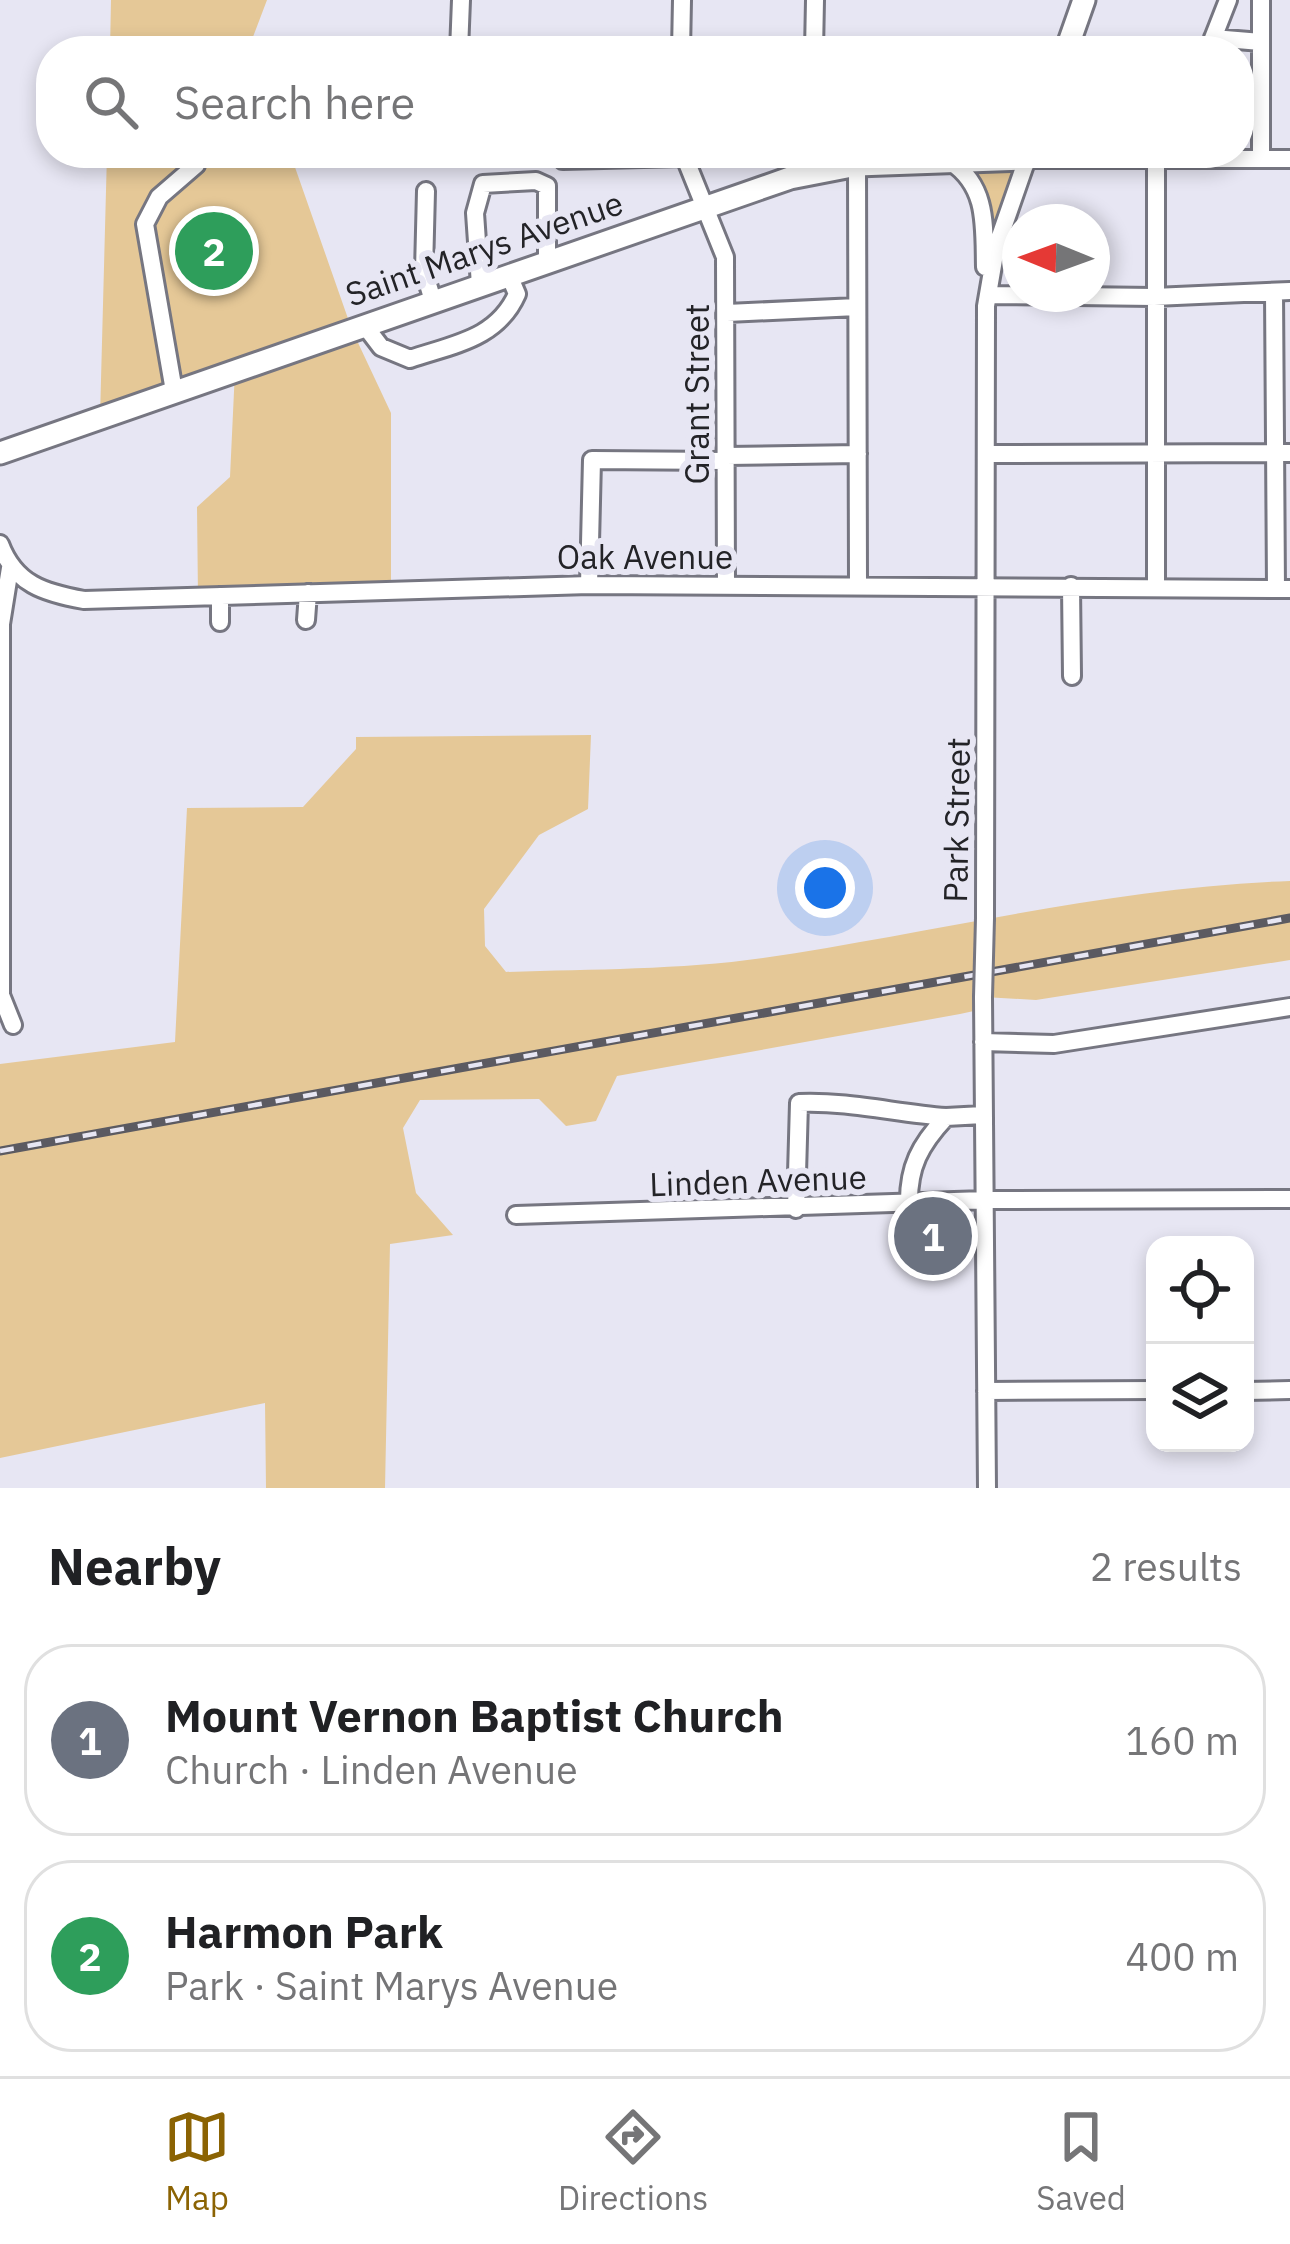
<!DOCTYPE html>
<html lang="en">
<head>
<meta charset="utf-8">
<style>
  :root { --surface:#fff; --page:#f6f6f6; --text:#202124; --muted:#757577; --line:#e0e0e0; --accent:#8b6303 }
  body { margin:0; font-family:"IBM Plex Sans",sans-serif; background:var(--page); color:var(--text) }
  .controls { position:absolute; right:36px; bottom:36px; display:grid; overflow:hidden; border-radius:24px; box-shadow:0 6px 18px #0003 }
  .controls button { width:108px; height:108px; display:grid; place-items:center; padding:0; border:0; border-bottom:3px solid var(--line); background:var(--surface); color:var(--text); font:60px sans-serif }
  .compass { position:absolute; left:1002px; top:204px; width:108px; height:108px; border-radius:50%; background:var(--surface); box-shadow:0 6px 18px #0003; rotate:271deg }
  .you { position:absolute; left:825px; top:888px; width:42px; height:42px; margin:-30px; border:9px solid #fff; border-radius:50%; background:#1a73e8; box-shadow:0 0 0 18px #1a73e833 }
  .badge { display:grid; place-items:center; width:78px; height:78px; border-radius:50%; background:var(--accent); color:#fff; font-size:39px; font-weight:700 }
  .pin { position:absolute; translate:-50% -50%; border:6px solid #fff; box-shadow:0 3px 12px #0006 }
  .list { margin:0; padding:0; list-style:none }
  h2 { display:flex; justify-content:space-between; align-items:center; height:156px; margin:0; padding:0 48px; font-size:51px }
  h2 small { font-size:39px; font-weight:400; color:var(--muted) }
  .list li { display:grid; grid-template-columns:78px 1fr auto; gap:36px; align-items:center; box-sizing:border-box; height:192px; margin:0 24px 24px; padding:0 24px; border:3px solid var(--line); border-radius:48px }
  .list b { display:block; font-size:45px; white-space:nowrap }
  .list p { margin:0; font-size:39px; white-space:nowrap; color:var(--muted) }
  .list em { font-size:39px; font-style:normal; color:var(--muted) }
  .icon { flex:none; width:66px; height:66px; fill:none; stroke:currentColor; stroke-width:2; stroke-linecap:round; stroke-linejoin:round }
  .map { position:relative; flex:none; width:1290px; height:1488px; overflow:hidden }
  .search { position:absolute; background:var(--surface); box-shadow:0 6px 18px #0003; left:36px; right:36px; top:36px; height:132px; display:flex; align-items:center; gap:30px; box-sizing:border-box; padding:0 42px; border-radius:48px; color:var(--muted); font-size:45px }
  .sheet { height:588px; background:var(--surface) }
  nav { display:flex; justify-content:space-around; align-items:center; box-sizing:border-box; height:168px; border-top:3px solid var(--line); background:var(--surface); font-size:33px; color:var(--muted) }
  nav a { display:grid; justify-items:center; gap:6px }
  nav .on { color:var(--accent) }
  .map>svg:first-child { display:block }
</style>
</head>
<body>
<div class="map">
<svg width="1290" height="1488" viewBox="0 0 1290 1488">
  <rect width="100%" height="100%" fill="#e7e6f3"/>
  <path fill="#e5c897" d="M111 0H267L251 42 254 51H110Z
    M107 153H290L352 330 391 413V590L198 597 197 507 230 477 235 370 100 418Z
    M1027 159 996 248 981 200 951 161Z
    M591 735 588 809 539 835 484 909 485 946 506 972C592 969 679 970 763 958 939 932 1113 887 1290 881V960L1036 1000 984 997 983 1009 960 1014 617 1076 596 1121 566 1126 539 1099 420 1100 403 1128 416 1193 453 1235 390 1244 385 1488H266L265 1403 0 1458V1064L175 1042 187 808 303 807 356 749V737Z"/>
  <g fill="none" stroke-linecap="round" stroke-linejoin="round">
    <defs>
      <path id="minor" d="M1213 38 1261 42
        M459 51 461 0
        M681 51 682 0
        M814 51 815 0
        M1208 51 1228 0
        M557 153 563 160 684 157
        M683 153 725 257 726 586
        M1261 159V0
        M951 162C988 187 984 226 985 267
        M857 165 858 586
        M426 191 424 271 433 301
        M480 285 475 213 483 184 536 181 547 186V261
        M1274 292 1276 589
        M988 295 1154 297 1290 291
        M727 313 857 307
        M365 326 381 347 410 359C454 344 497 339 517 294L509 275
        M174 391 145 224 159 197 196 165
        M988 454 1290 453
        M726 456 858 454
        M0 544C15 584 44 593 84 600L589 585 1290 589
        M10 568 1 624V995L13 1025
        M589 585 592 460 725 461
        M1071 586 1072 676
        M1156 587V158
        M220 596V622
        M306 620 308 593
        M985 918 986 306 996 248 1027 159H1290
        M983 997 987 1488
        M983 1042 1054 1044 1290 1007
        M909 1205C908 1167 920 1145 946 1117L983 1115
        M796 1209 799 1103C849 1101 895 1113 946 1117
        M516 1215 985 1200 1290 1199
        M986 1391 1155 1390
        M1245 1391 1290 1390"/>
      <path id="major" d="M1066 51 1084 0
        M0 453 790 178 857 165 1027 159 1029 153"/>
    </defs>
    <use href="#minor" stroke="#767681" stroke-width="22"/>
    <use href="#major" stroke="#767681" stroke-width="27"/>
    <use href="#minor" stroke="#fff" stroke-width="16"/>
    <use href="#major" stroke="#fff" stroke-width="21"/>
    <defs>
      <path id="rail" d="M0 1151 1290 918"/>
    </defs>
    <use href="#rail" stroke="#5b5a61" stroke-width="9"/>
    <use href="#rail" stroke="#e7e6f3" stroke-width="4.5" stroke-dasharray="14" stroke-linecap="butt"/>
    <defs>
      <path id="minor-bridge" d="M983 997 985 918"/>
    </defs>
    <use href="#minor-bridge" stroke="#767681" stroke-width="22" stroke-linecap="butt"/>
    <use href="#minor-bridge" stroke="#fff" stroke-width="16"/>
  </g>
  <g text-anchor="middle" dominant-baseline="central" stroke-width="12" stroke-linejoin="round" paint-order="stroke">
    <g font-size="33" fill="#232327" stroke="#e7e6f3">
      <text transform="translate(484 248) rotate(-19)">Saint Marys Avenue</text>
      <text transform="translate(696 394) rotate(-90)">Grant Street</text>
      <text x="645" y="556">Oak Avenue</text>
      <text transform="translate(956 820) rotate(-89)">Park Street</text>
      <text transform="translate(758 1180) rotate(-2)">Linden Avenue</text>
    </g>
  </g>
</svg>
<div class="controls">
<button><svg class="icon" aria-label="locate" viewBox="0 0 24 24"><circle cx="12" cy="12" r="6"/><path d="M12 2v4M12 18v4M2 12h4M18 12h4"/></svg></button>
<button><svg class="icon" aria-label="layers" viewBox="0 0 24 24"><path d="M12 4l9 5-9 5-9-5zM3 14l9 5 9-5"/></svg></button>
</div>
<svg class="compass" viewBox="-18 -18 36 36"><path d="M0-13l5 13h-10z" fill="#e53935"/><path d="M0 13l5-13h-10z" fill="#757577"/></svg>
<div class="you"></div>
<div class="pin badge" style="left:933px;top:1236px;background:#6b7280">1</div>
<div class="pin badge" style="left:214px;top:251px;background:#2e9e5b">2</div>
<div class="search"><svg class="icon" aria-label="search" viewBox="0 0 24 24"><circle cx="10" cy="10" r="6"/><path d="M15 15l6 6"/></svg>Search here</div>
</div>
<section class="sheet">
<h2>Nearby<small>2 results</small></h2>
<ul class="list">
<li><span class="badge" style="background:#6b7280">1</span><div><b>Mount Vernon Baptist Church</b><p>Church · Linden Avenue</p></div><em>160 m</em></li>
<li><span class="badge" style="background:#2e9e5b">2</span><div><b>Harmon Park</b><p>Park · Saint Marys Avenue</p></div><em>400 m</em></li>
</ul>
</section>
<nav>
<a class="on"><svg class="icon" aria-label="map" viewBox="0 0 24 24"><path d="M3 6l6-2 6 2 6-2v14l-6 2-6-2-6 2zM9 4v14M15 6v14"/></svg>Map</a>
<a><svg class="icon" aria-label="directions" viewBox="0 0 24 24"><path d="M12 3l9 9-9 9-9-9zM9 14v-3h6M13 9l2 2-2 2"/></svg>Directions</a>
<a><svg class="icon" aria-label="saved" viewBox="0 0 24 24"><path d="M7 4h10v16l-5-4-5 4z"/></svg>Saved</a>
</nav>
</body>
</html>
